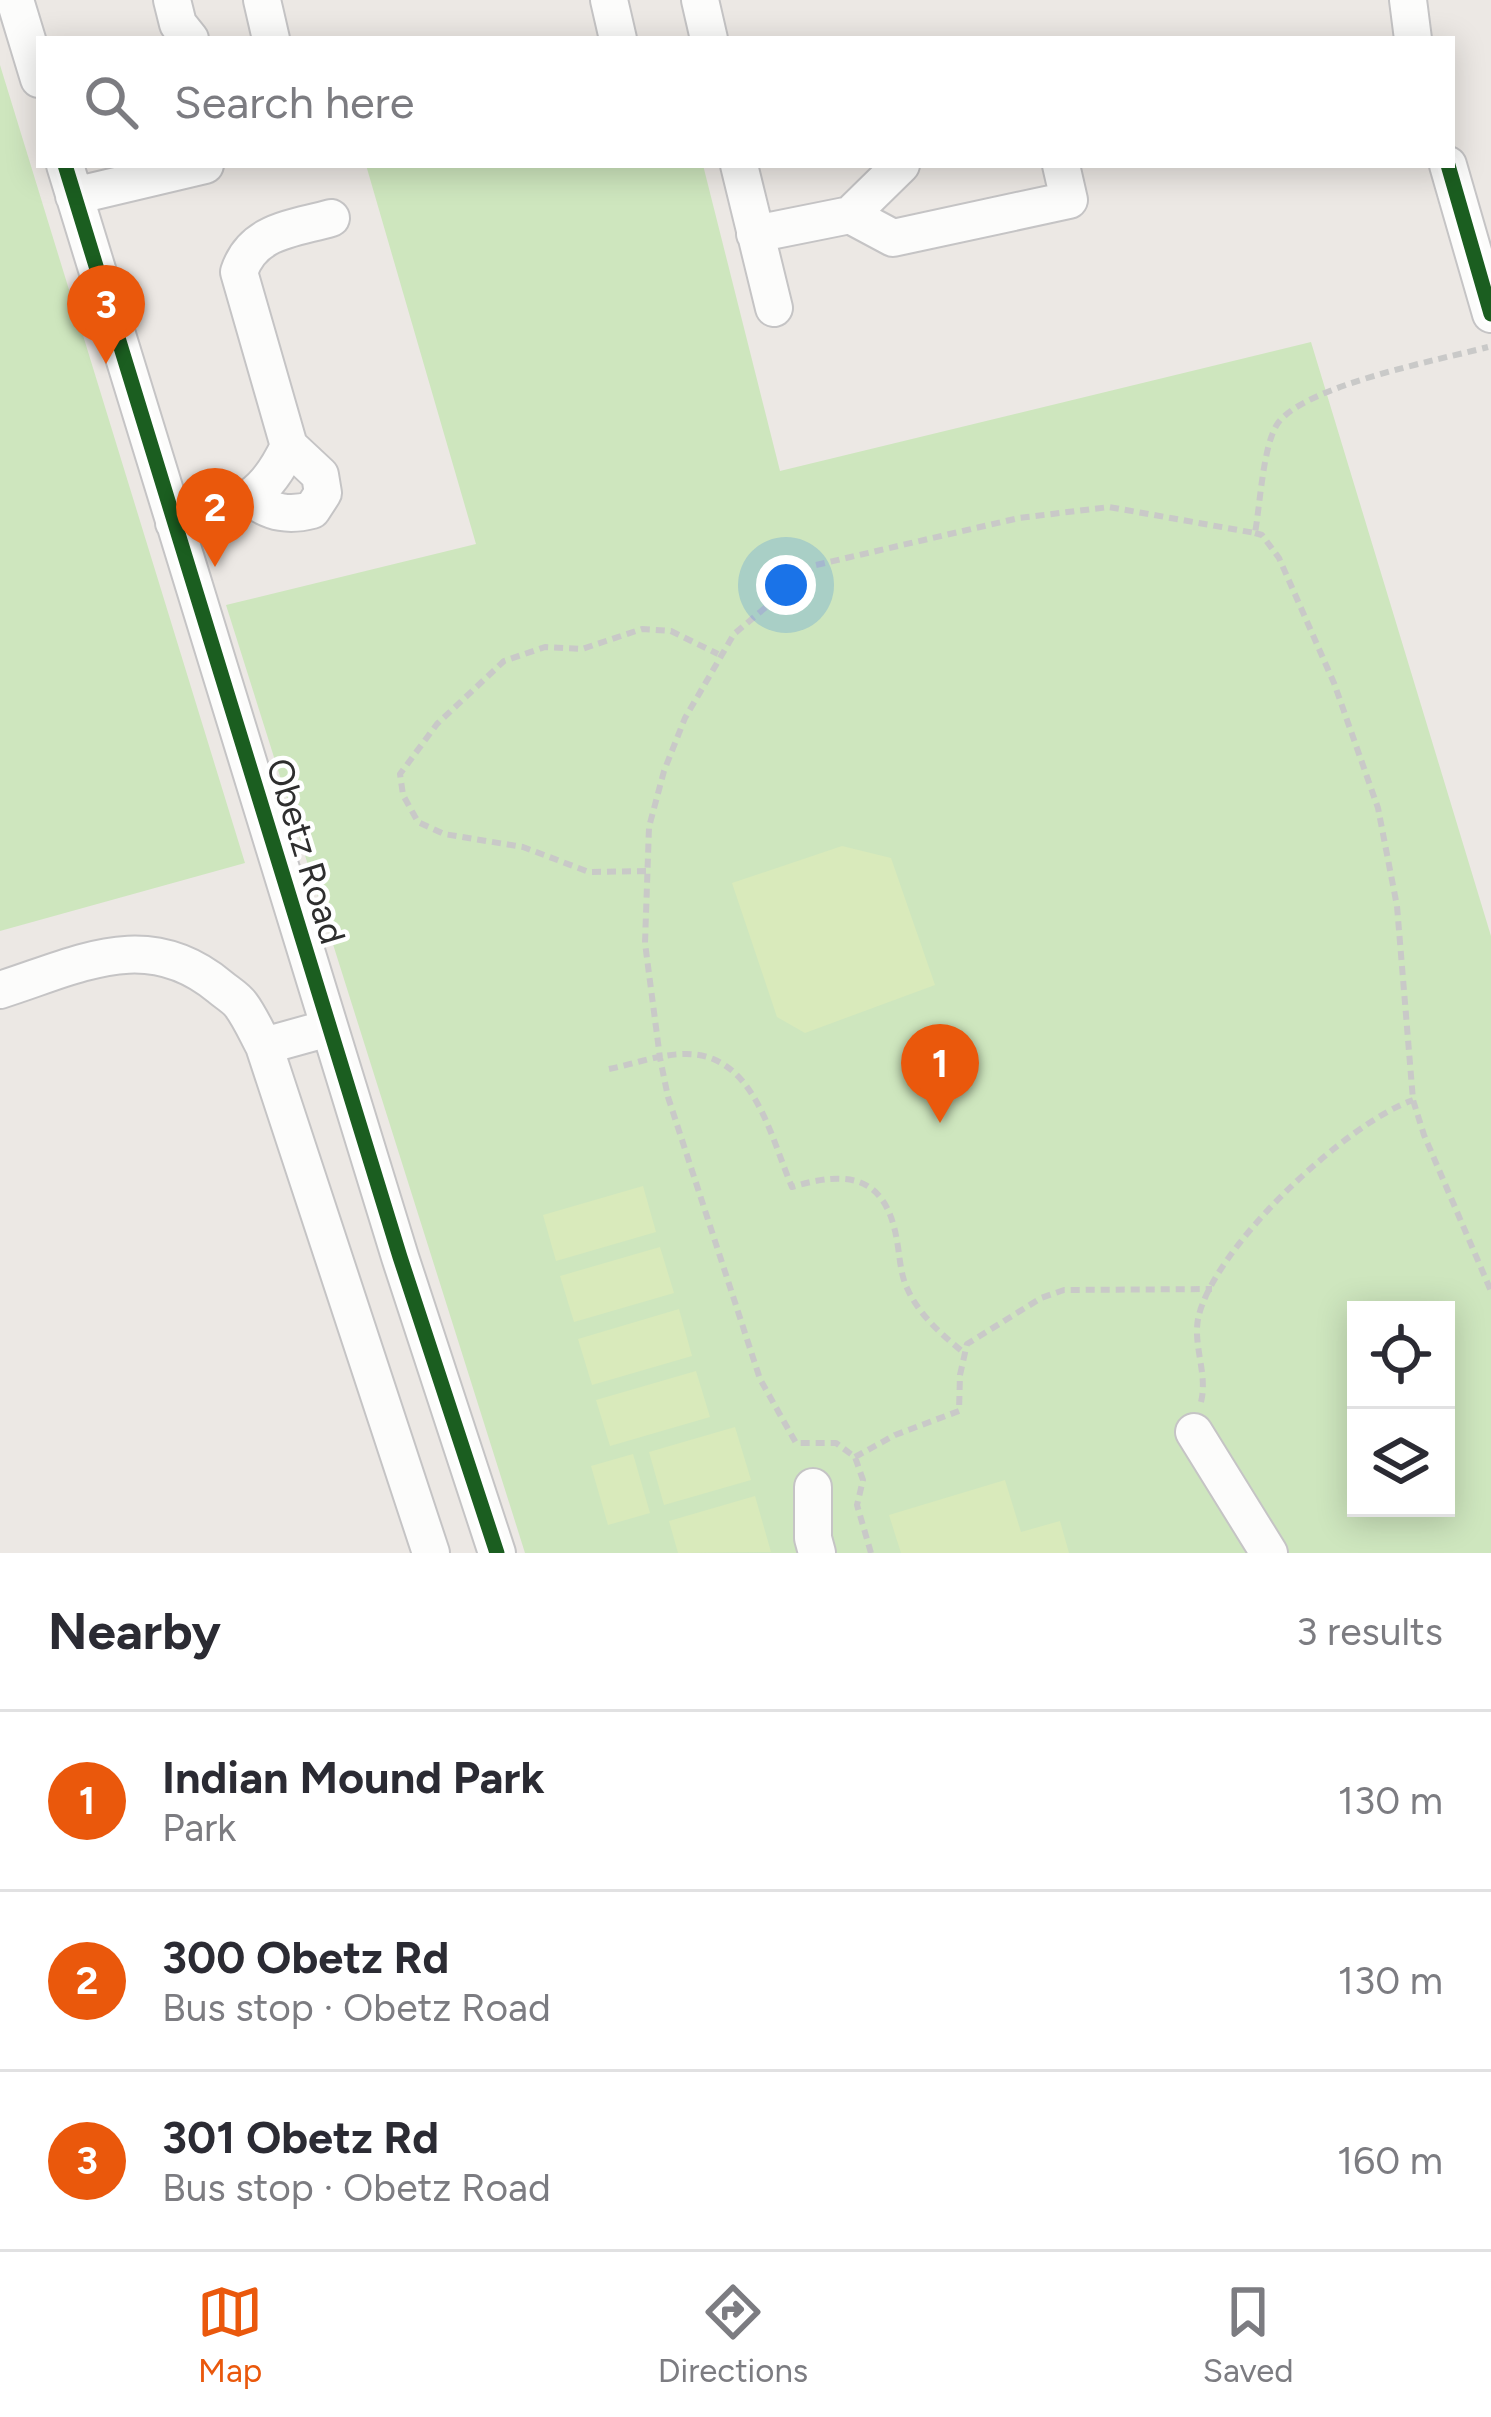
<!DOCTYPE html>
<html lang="en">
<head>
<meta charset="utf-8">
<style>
  :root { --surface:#fff; --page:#f7f7f7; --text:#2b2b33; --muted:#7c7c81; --line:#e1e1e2; --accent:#ea580c }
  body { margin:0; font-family:Figtree,sans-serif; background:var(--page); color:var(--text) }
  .controls { position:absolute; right:36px; bottom:36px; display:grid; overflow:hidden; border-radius:0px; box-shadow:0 6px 30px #0003 }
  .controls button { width:108px; height:108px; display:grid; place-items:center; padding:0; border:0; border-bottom:3px solid var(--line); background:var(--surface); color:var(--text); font:60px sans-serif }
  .you { position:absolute; left:786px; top:585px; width:42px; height:42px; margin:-30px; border:9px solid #fff; border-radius:50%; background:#1a73e8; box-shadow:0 0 0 18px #1a73e833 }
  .badge { display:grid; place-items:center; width:78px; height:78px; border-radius:50%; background:var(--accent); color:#fff; font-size:39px; font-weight:700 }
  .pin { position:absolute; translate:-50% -99px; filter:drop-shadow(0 3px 6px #0008) }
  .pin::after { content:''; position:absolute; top:63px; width:42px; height:36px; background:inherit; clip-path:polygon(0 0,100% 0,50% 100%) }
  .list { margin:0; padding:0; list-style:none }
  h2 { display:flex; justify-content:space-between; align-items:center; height:156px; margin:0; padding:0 48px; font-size:51px }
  h2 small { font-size:39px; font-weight:400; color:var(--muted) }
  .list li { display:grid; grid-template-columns:78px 1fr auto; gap:36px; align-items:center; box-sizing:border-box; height:180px; padding:0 48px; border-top:3px solid var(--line) }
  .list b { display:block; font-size:45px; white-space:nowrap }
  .list p { margin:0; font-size:39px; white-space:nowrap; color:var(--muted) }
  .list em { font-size:39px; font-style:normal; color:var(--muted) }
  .icon { flex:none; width:66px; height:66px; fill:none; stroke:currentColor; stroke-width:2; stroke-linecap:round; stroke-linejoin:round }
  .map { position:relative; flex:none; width:1491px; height:1553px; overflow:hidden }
  .search { position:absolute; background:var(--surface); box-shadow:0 6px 30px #0003; left:36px; right:36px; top:36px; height:132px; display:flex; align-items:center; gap:30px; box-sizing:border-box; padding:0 42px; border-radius:0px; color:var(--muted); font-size:45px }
  .sheet { height:696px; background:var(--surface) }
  nav { display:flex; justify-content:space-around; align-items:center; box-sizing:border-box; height:168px; border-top:3px solid var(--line); background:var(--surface); font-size:33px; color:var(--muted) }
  nav a { display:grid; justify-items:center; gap:6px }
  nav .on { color:var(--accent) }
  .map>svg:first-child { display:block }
</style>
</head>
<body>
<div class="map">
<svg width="1491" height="1553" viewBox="0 0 1491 1553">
  <rect width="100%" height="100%" fill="#ece8e4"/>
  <path fill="#cee6be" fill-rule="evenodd" d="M0 65 245 863 0 931Z
    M366 165H703L780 471 1311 342 1491 936V1553H525L226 605 476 544ZM1356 1310H1446V1508H1356Z"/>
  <path fill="#d9eabb" d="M842 846 891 858 935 985 805 1033 777 1017 732 883Z
    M643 1186 656 1232 556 1261 543 1215Z
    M660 1247 674 1293 574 1322 560 1276Z
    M679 1309 692 1356 592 1385 578 1339Z
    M696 1371 710 1417 610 1446 596 1400Z
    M735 1427 751 1480 664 1505 649 1452Z
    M633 1454 650 1513 608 1525 591 1466Z
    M1005 1480 1021 1532 1060 1521 1069 1553H901L889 1515Z
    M755 1496 771 1552 678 1553 669 1521Z"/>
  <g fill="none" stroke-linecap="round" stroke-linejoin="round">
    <defs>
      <path id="minor" d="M15 0 39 79
        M172 0 178 24 190 39
        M262 0 271 39
        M609 0 618 39
        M700 0 709 39
        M1408 0 1413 39
        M65 165 400 1257 497 1553
        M739 165 774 308
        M901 165 850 215 893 238 1069 200 1061 165
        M1448 165 1491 314
        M74 196 205 165
        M755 234 850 215
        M253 500C273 513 289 516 312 510L323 493 320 475 289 446 239 272C253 230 293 229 331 218
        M174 523C235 505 260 508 289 446
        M0 990C79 965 147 926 220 987 227 993 236 998 241 1005 250 1017 257 1033 264 1046L431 1553
        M264 1046 329 1028
        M1194 1432 1269 1553
        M813 1487V1538L817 1553"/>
    </defs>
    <use href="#minor" stroke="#c5c4c5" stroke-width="40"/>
    <path stroke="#c9c9c8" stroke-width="6" stroke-dasharray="9 6" stroke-linecap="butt" d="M1255 533 1262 535 1279 558 1334 683 1378 808 1397 906 1413 1100 1424 1135 1491 1291
      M646 871 589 872 523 847 444 834 418 822 403 795 400 774 437 724 504 661 545 647 582 649 642 629 671 631 718 654
      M609 1069C634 1064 660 1054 685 1054 754 1053 770 1136 792 1187 848 1170 886 1175 897 1241 900 1257 900 1273 907 1288 919 1315 941 1334 963 1352
      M1201 1402C1208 1375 1193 1346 1198 1319 1212 1249 1346 1123 1413 1100
      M855 1457 895 1435 959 1411 960 1375 967 1344 1041 1298 1064 1290 1212 1289
      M871 1553 857 1505 863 1480 855 1457 836 1443H796L760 1379 668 1097 660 1058 645 943 649 827 664 771 685 718 734 634 816 565 1019 518 1109 507 1255 533C1260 506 1263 444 1278 423 1306 385 1439 360 1488 347"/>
    <use href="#minor" stroke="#fcfcfb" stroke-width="36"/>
    <defs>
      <path id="cycleway" d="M65 165 400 1257 497 1553
        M1448 165 1491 314"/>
    </defs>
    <use href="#cycleway" stroke="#fff" stroke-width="22"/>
    <use href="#cycleway" stroke="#1b5e20" stroke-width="15"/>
  </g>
  <g text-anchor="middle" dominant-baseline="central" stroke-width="9" stroke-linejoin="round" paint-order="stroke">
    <g font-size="36" fill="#2e2e2e" stroke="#fff">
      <text transform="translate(306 851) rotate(73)">Obetz Road</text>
    </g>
  </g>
</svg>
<div class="controls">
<button><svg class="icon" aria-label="locate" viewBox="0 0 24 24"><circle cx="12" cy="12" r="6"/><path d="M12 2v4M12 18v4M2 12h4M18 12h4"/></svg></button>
<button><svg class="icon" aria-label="layers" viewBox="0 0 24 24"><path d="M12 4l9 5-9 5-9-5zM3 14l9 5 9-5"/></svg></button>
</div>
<div class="you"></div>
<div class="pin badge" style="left:940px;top:1123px">1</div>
<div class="pin badge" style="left:215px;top:567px">2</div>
<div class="pin badge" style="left:106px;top:364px">3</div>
<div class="search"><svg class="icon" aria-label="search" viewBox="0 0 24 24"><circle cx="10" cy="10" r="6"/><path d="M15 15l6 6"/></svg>Search here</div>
</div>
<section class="sheet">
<h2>Nearby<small>3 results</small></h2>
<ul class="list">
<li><span class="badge">1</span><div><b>Indian Mound Park</b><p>Park</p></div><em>130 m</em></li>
<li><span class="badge">2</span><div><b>300 Obetz Rd</b><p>Bus stop · Obetz Road</p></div><em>130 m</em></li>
<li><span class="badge">3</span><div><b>301 Obetz Rd</b><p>Bus stop · Obetz Road</p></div><em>160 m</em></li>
</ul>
</section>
<nav>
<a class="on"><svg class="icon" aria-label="map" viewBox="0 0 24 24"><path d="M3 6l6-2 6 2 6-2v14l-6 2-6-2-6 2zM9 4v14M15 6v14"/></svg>Map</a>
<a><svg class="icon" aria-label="directions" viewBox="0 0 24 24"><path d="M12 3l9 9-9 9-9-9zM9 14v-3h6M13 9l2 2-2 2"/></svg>Directions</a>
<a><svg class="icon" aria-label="saved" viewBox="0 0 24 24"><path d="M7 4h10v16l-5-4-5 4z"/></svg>Saved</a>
</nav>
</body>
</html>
